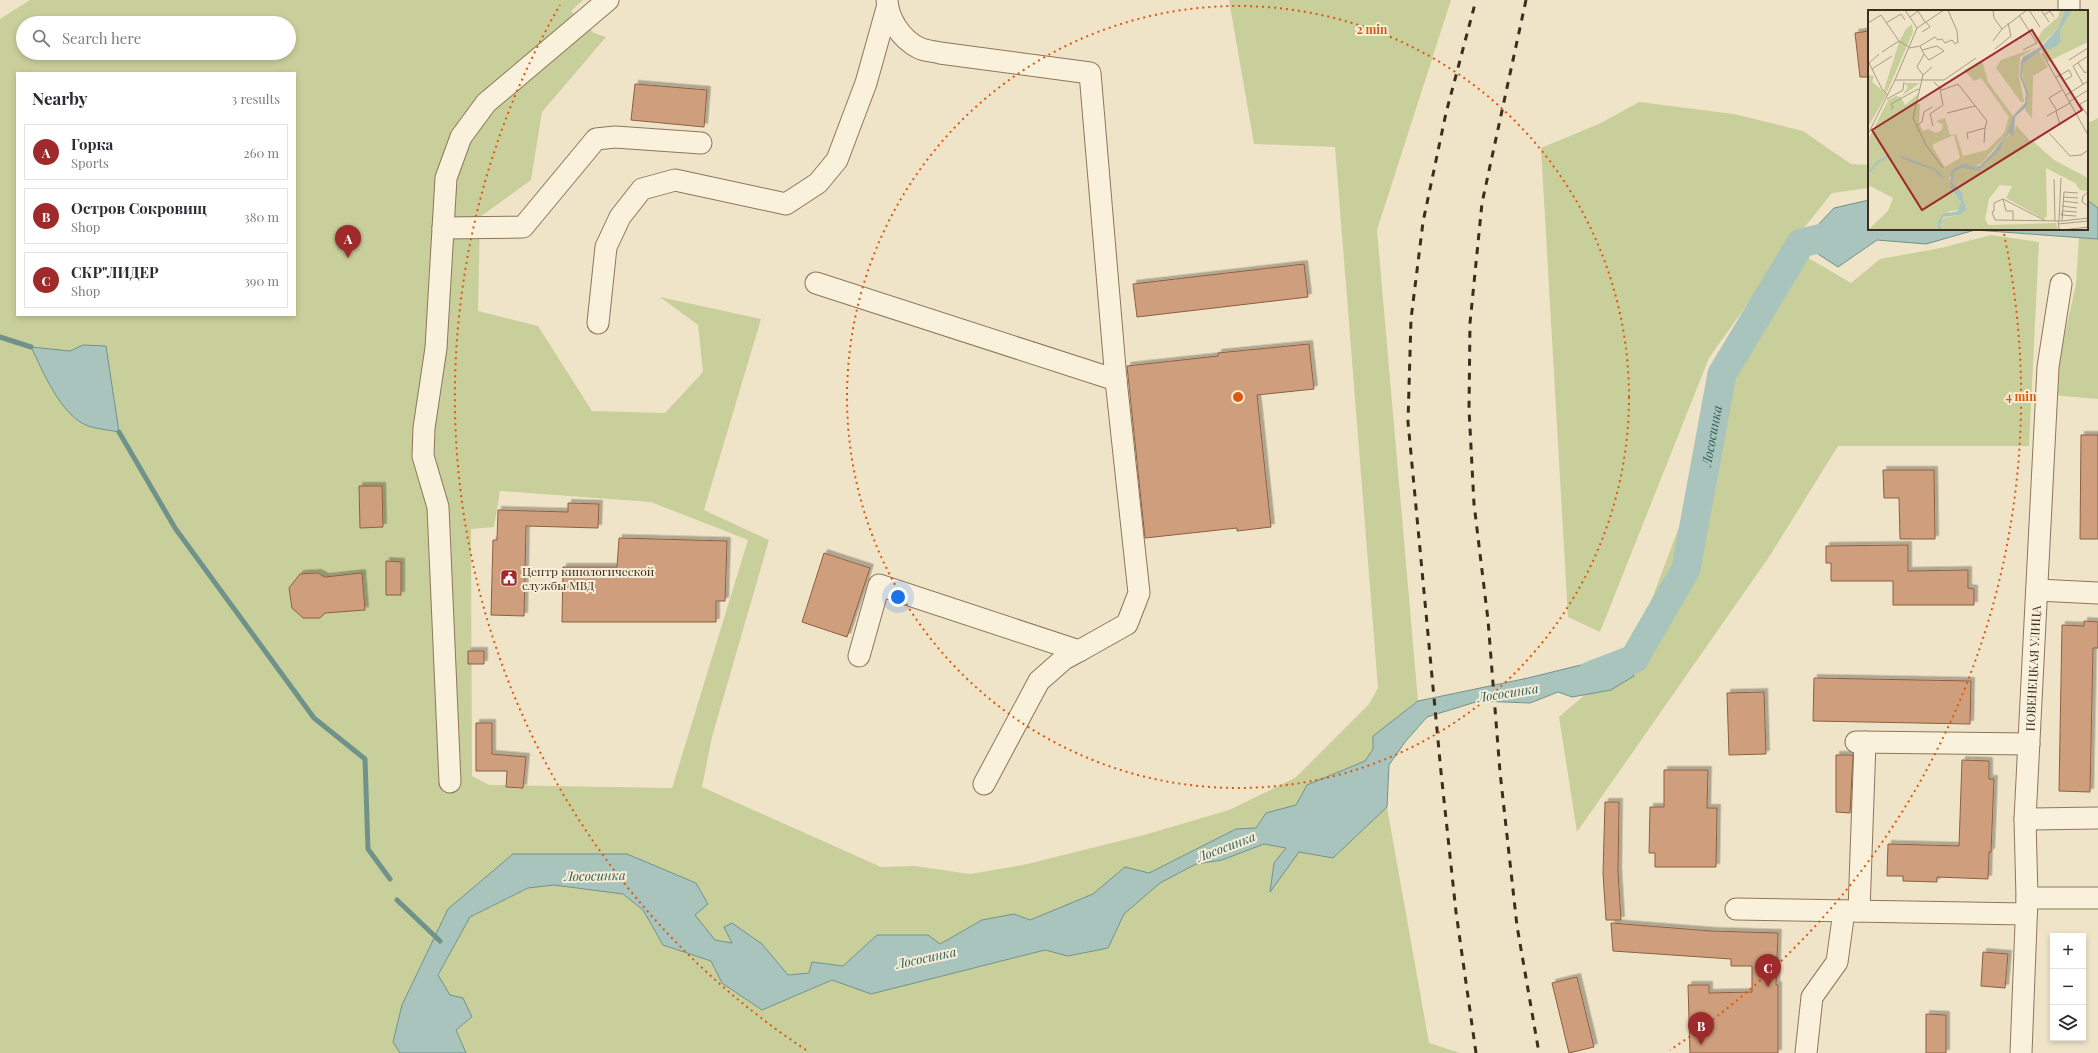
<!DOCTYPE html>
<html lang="en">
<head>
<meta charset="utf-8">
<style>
  :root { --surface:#fff; --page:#f7f7f7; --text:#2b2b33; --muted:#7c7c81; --line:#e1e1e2; --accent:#9e2a2b }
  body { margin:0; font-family:"Playfair Display",serif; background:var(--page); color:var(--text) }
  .controls { position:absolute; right:12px; bottom:12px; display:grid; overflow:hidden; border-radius:0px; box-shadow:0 2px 6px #0003 }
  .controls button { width:36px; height:36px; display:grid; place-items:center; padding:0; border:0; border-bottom:1px solid var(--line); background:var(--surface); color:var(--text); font:20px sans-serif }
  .you { position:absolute; left:898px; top:597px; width:14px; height:14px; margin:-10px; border:3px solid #fff; border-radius:50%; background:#1a73e8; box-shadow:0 0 0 6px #1a73e833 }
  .badge { display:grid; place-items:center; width:26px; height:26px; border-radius:50%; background:var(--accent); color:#fff; font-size:13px; font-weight:700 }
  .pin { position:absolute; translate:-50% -33px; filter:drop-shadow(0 1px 2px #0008) }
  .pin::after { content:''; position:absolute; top:21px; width:14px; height:12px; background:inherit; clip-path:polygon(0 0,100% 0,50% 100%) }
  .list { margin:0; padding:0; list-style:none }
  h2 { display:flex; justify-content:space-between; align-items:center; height:52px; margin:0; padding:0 16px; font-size:17px }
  h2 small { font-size:13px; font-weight:400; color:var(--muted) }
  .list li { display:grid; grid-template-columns:26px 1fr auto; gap:12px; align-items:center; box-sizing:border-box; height:56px; margin:0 8px 8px; padding:0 8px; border:1px solid var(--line); border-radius:0px }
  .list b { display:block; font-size:15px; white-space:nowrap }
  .list p { margin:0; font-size:13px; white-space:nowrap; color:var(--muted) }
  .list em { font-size:13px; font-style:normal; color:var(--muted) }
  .icon { flex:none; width:22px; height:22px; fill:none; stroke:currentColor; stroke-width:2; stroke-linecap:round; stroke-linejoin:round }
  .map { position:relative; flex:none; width:2098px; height:1053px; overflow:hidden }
  .search { position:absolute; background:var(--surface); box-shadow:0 2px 6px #0003; left:16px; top:16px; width:280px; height:44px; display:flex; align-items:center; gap:10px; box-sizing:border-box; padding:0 14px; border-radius:22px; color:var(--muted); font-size:15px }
  .panel { position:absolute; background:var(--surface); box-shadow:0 2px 6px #0003; left:16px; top:72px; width:280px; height:244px; border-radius:0px }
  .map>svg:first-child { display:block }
</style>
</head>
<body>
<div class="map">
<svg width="2098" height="1053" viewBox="0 0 2098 1053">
  <defs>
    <filter id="shadow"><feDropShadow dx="3.5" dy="-3.5" stdDeviation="0" flood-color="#0004"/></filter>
  </defs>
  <rect width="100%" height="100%" fill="#f0e4c8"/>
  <path fill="#c9cf9b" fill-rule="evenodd" d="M30 0H583L571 11 594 33 606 37 542 112 531 180 480 217 478 311 538 326 592 411 665 413 703 372 698 325 660 297 761 319 704 510 769 540 712 737 702 787 881 867 915 866 970 874 1023 865 1144 835 1229 810 1295 778 1369 704 1378 688 1335 147 1254 144 1229 0H1451L1377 230 1418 701 1373 736 1374 749 1365 761 1307 785 1296 805 1266 813 1256 828 1236 829 1149 873 1125 868 1093 894 1030 920 1014 914 982 920 940 944 877 935 843 966 812 962 809 973 788 975 762 944 732 943 715 940 695 915 707 904 696 883 627 854 448 909 393 1042 400 1053H0V19ZM23 23H289V53H23ZM17 73H295V315H17ZM31 347 70 351 52 388ZM500 491 651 502 748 540 672 788 489 785 472 776 471 529 494 527Z
    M1639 102 1734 114 1803 131 1851 164 1869 165V188L1832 193 1780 258 1709 358 1600 632 1568 617 1541 148 1601 123Z
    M2098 118V208L2087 200 2088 123Z
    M1991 235 2039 242 2029 446H1838L1769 557 1577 832 1559 717 1631 655 1734 380 1805 256 1851 283 1880 259 1941 248Z
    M2079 237 2098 239V399L2051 395 2076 284Z
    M1387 807 1429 1043 1460 1053H466L456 1030 472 1018 450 995 438 976 470 917 528 888 554 885 623 894 643 910 663 945 711 961 722 983 762 1010 832 980 871 993 1045 950 1068 956 1108 948 1124 914 1160 883 1196 864 1222 860 1264 844 1287 848 1274 863 1270 891 1299 852 1333 858Z"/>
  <path fill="#a9c4bc" stroke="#6f938a" d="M1869 200V229H2087V200L2098 208V239L1975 230 1926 244 1877 240 1838 267 1801 243 1834 208Z
    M83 345 106 346 119 432C109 430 97 429 88 426 60 415 43 371 31 347L70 351Z
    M1623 652 1634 676 1611 690 1572 697 1558 692 1530 703 1479 701 1427 717 1405 742 1389 765 1387 807 1333 858 1299 852 1270 892 1274 863 1286 848 1264 844 1222 860 1196 864 1160 883 1124 914 1108 948 1068 956 1045 950 871 994 832 980 762 1010 722 983 711 961 663 945 643 910 623 894 554 885 528 888 470 917 438 975 450 995 463 998 472 1017 456 1030 466 1053H400L393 1042 402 1005 448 909 513 854H627L696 883 708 904 695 915 715 940 732 943 724 927 732 923 762 944 788 975 809 973 812 962 843 966 877 935H928L940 944 982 920 1014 914 1030 920 1093 894 1125 867 1149 873 1236 829 1256 828 1266 813 1296 805 1307 785 1365 761 1373 749V736L1418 701 1528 678 1597 661Z"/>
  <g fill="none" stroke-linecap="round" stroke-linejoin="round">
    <path stroke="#6f938a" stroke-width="5" d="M0 337 31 347
      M119 432 175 528 314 718 365 759 368 849 390 879
      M397 900 440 941"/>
    <path stroke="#a9c4bc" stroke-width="29" id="s1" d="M1590 676 1634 659 1686 569 1722 374 1801 243 1869 227"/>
  </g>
  <path fill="#cf9f7d" stroke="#8d5f41" filter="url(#shadow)" d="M1869 31V77H1860L1855 33Z
    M635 84 707 90 704 127 631 120Z
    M1304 264 1308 297 1137 317 1133 284Z
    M1309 344 1314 389 1257 395 1271 527 1237 531V528L1145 538 1127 366 1218 356V353Z
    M2081 435H2098V539H2080Z
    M1883 470H1934L1935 539H1900L1899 498H1884Z
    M359 486H382L383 527 360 528Z
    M568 503 599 504 598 528 526 526 524 616 491 615 493 540H497L498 510 568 512Z
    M619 538 727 541 725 601H716V622H562L563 567H617Z
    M1908 545V571L1968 570V588L1974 589V605H1893V581H1831V563H1826V546Z
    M824 553 870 568 847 637 802 622Z
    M386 561 401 562V595H386Z
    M318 573 325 577 362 573 365 610 325 613 320 618H303L292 608 289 588 300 574Z
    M2084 621 2098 622V648H2093L2090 792 2059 791 2062 625 2084 626Z
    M468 651H484V664H468Z
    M1814 678 1971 681 1970 724 1813 721Z
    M1764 692 1766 754 1729 755 1727 693Z
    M476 723H492V754L526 757 523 788 506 787 507 771H476Z
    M1836 755H1853L1850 813 1836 812Z
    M1962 760 1989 761V779H1994L1991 852H1989L1988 879 1937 877V882L1903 881V876H1887L1888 844 1959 846Z
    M1664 770H1708L1707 808H1717L1716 867H1655V853H1649L1650 807H1664Z
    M1605 802H1619L1618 872 1621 920H1606L1603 873Z
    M1611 923 1711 931 1778 933 1776 985H1778V1053H1690L1688 985H1709V993L1752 992V966H1731V959L1613 951Z
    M1983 952 2008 954 2005 988 1981 986Z
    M1577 977 1594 1047 1569 1053 1552 983Z
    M1926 1014 1946 1015V1053H1926Z"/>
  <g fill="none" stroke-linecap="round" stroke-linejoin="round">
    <defs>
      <g id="minor">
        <path d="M2069 11V0"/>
        <path d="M443 228 523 227 596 139 615 137 701 143"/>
        <path d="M816 283 1116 380"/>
        <path d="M598 323 606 247 620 217 642 189 675 180 786 204 818 183 837 160 866 83 887 8"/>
        <path d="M2037 590 2098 593"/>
        <path d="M859 656 879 585 1079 651 1127 624 1139 593 1116 380 1090 73 940 53C933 51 925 51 919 48 901 39 888 19 887 0"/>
        <path d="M1856 742 2029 744"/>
        <path d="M450 782 438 507 423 456 424 428 436 348 446 178 461 137 486 103 608 0"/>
        <path d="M984 784 1039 681 1064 659 1079 651"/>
        <path d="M2025 819 2098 818"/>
        <path d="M2027 898H2098"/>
        <path d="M1736 909 2026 914"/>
        <path d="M1859 911 1865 742"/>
        <path d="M1806 1053 1812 997 1837 962 1844 911"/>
        <path id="s2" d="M2021 1053 2027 898 2025 819 2047 387 2048 367 2061 284"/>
      </g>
    </defs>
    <use href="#minor" stroke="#8d765c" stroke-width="23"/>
    <use href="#minor" stroke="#faf1dc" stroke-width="21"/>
    <path stroke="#3d2e20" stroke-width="3" stroke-dasharray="7 7" stroke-linecap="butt" d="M1526 0 1482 203 1470 323 1469 409 1474 504 1488 620 1500 772 1517 926 1539 1053
      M1476 1053 1456 912 1441 772 1408 422 1411 319 1423 222 1446 113 1476 0"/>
  </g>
  <g fill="none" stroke="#df570d" stroke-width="2" stroke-dasharray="2 4">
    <circle cx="1238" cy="397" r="391"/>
    <path d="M806 1050A783 783 0 0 1 560 5M2004 234A783 783 0 0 1 1670 1050"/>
  </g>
  <defs>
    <symbol id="civic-square" viewBox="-11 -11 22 22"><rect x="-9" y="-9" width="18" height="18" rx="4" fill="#9e2a2b" stroke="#f7eed8"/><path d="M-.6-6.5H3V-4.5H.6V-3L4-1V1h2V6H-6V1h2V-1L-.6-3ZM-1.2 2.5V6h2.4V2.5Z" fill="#fff"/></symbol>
  </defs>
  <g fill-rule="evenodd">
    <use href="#civic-square" x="499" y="568" width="20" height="20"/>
  </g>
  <g text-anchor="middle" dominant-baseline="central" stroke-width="4" stroke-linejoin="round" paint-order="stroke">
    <g font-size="12" fill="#3d2e20" stroke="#f7eed8" text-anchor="start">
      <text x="522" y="571">Центр кинологической<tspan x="522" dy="14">службы МВД</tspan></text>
    </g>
    <g font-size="12" fill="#3d2e20" stroke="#f7eed8">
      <text stroke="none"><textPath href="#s2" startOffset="385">ПОВЕНЕЦКАЯ УЛИЦА</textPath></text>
    </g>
    <g font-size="13" font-style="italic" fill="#2f5d5a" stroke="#f7eed8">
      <text stroke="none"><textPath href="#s1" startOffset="287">Лососинка</textPath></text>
      <text transform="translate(1508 692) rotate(-9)">Лососинка</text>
      <text transform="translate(1226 846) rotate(-21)">Лососинка</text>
      <text transform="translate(595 875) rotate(-1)">Лососинка</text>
      <text transform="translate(926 957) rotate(-12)">Лососинка</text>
    </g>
  </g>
  <g transform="translate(1868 10)">
    <rect width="220" height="220" fill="#f0e4c8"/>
    <path d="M192 0H197L190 18 172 36 169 30 174 21 190 7ZM220 0V32L179 52 173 39 193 30 192 20 202 1ZM44 14 45 22 19 82 16 80 31 32 38 19ZM167 38 152 47 151 66 156 92H153L128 58 133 50ZM171 41 180 57 165 66 164 108 157 100 159 92 153 53H158ZM114 50 120 72 145 106 139 123 114 153 103 158 92 155 81 168 93 192 91 200 82 201 70 212V220H0L20 201 25 188 0 175V130L20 90 28 86 33 87 37 95 51 83 48 93 52 94 51 114 55 121 60 119 68 123 74 120 75 115 68 111 77 108 82 125 88 124 95 146 119 140 136 123 141 107 113 68 106 71 96 60ZM86 125 92 148 77 157 65 138V134ZM0 65 6 66 4 72 19 84 0 117ZM36 73H52L34 86 40 77ZM148 115 162 131H165L186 150 220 168V181L212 180 207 173 178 158 179 206 176 209 138 188 144 176 132 175 121 189 117 210 121 215 188 213 190 220H75L72 216 75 208 91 205 97 195 94 182 83 173 86 162 94 158 110 161 133 139 136 129 146 122Z" fill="#c9cf9b" fill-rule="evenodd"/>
    <path d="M197 0H204L192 20 193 30 190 35 181 40 175 38 157 53H153L155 47 174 36 190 18ZM158 92 159 96 147 107 146 122 143 127 142 123 136 129 133 139 110 161 94 158 86 162 84 173 94 182 98 200 91 205 75 207 72 216 75 220H70V212L75 204 90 201 93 192 82 177 83 161 92 155 99 154 103 157 112 156 126 141 139 123 145 106Z" fill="#a9c4bc"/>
    <path fill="none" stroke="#a9c4bc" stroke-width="2" d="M154 51 153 66 159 83 158 94M33 147 68 160 75 168M2 161 11 151 22 145"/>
    <path fill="none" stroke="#a89b85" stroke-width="1" d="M37 0 49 18M80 0 89 21 90 33M125 0 126 8 134 19 159 0M161 0 172 17M173 0 181 12M151 5 169 33 155 40M176 5 182 1 186 7M42 7 50 1 57 12M0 13 13 5 31 31 41 37M18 13 33 4 37 10M54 22 62 17 58 12M125 31 134 19M52 36 56 44 61 50 76 41 69 36 54 40M41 38 52 36 67 27 70 30 74 29 77 33 84 30 87 34 90 32M127 39 143 26 140 13M14 42 31 31M174 43 220 125M11 44 1 53 14 79 20 85M201 50 220 38M210 53 217 63 220 61M64 57 55 65 45 108 58 135 75 158M4 59 24 46M55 65 49 57 56 44M187 68 201 60 204 66 197 70M27 70H76L108 48M66 72 74 80 90 74 119 111 117 118 99 123 100 129M215 74 205 56 220 46M197 86 220 71M181 88 194 80M181 88 189 101M19 89 35 80 36 72M219 90 212 94 220 106M201 92 220 80M23 100 25 98 23 94 50 79 52 81M188 101 192 115M79 103 107 96M179 106 202 93M48 116 54 112 56 102 64 97M65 116 62 104 75 95 72 79M181 123 202 146 213 145 220 140M0 124 27 70 49 18 76 0M116 133 117 118M186 169 187 211M220 182 215 186 214 192 220 196M195 187 210 188M135 189 138 201H145V210M195 191 210 193M194 196 209 198M208 206 193 205 195 201 209 202M178 211 135 189 126 193V201L124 202 127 210 194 211 220 208M190 211 191 219 194 220 220 217M191 211 193 168M194 211 196 182 210 183M190 214 220 211"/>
    <path fill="#9e2a2b" fill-opacity="0.15" stroke="#9e2a2b" stroke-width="2" d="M164 20 214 100 54 200 4 120Z"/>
    <rect width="220" height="220" fill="none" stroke="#3d2e20" stroke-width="2"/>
  </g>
  <circle cx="1238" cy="397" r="6" fill="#df570d" stroke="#f7eed8" stroke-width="2"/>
  <g font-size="12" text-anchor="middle" font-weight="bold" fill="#df570d" stroke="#f7eed8" stroke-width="4" stroke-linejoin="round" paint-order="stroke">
    <text x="1372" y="34">2 min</text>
    <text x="2021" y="401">4 min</text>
  </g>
</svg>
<div class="controls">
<button>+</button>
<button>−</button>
<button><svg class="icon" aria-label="layers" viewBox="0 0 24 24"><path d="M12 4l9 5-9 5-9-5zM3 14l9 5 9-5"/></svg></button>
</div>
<div class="you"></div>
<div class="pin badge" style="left:348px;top:258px">A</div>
<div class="pin badge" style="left:1701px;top:1045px">B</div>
<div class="pin badge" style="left:1768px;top:987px">C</div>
<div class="search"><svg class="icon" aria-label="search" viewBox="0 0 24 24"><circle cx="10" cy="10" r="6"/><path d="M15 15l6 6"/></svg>Search here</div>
<section class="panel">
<h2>Nearby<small>3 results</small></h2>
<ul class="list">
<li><span class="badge">A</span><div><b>Горка</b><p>Sports</p></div><em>260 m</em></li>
<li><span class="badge">B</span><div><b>Остров Сокровищ</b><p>Shop</p></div><em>380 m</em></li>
<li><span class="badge">C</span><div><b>СКР&quot;ЛИДЕР</b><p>Shop</p></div><em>390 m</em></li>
</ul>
</section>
</div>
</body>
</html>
